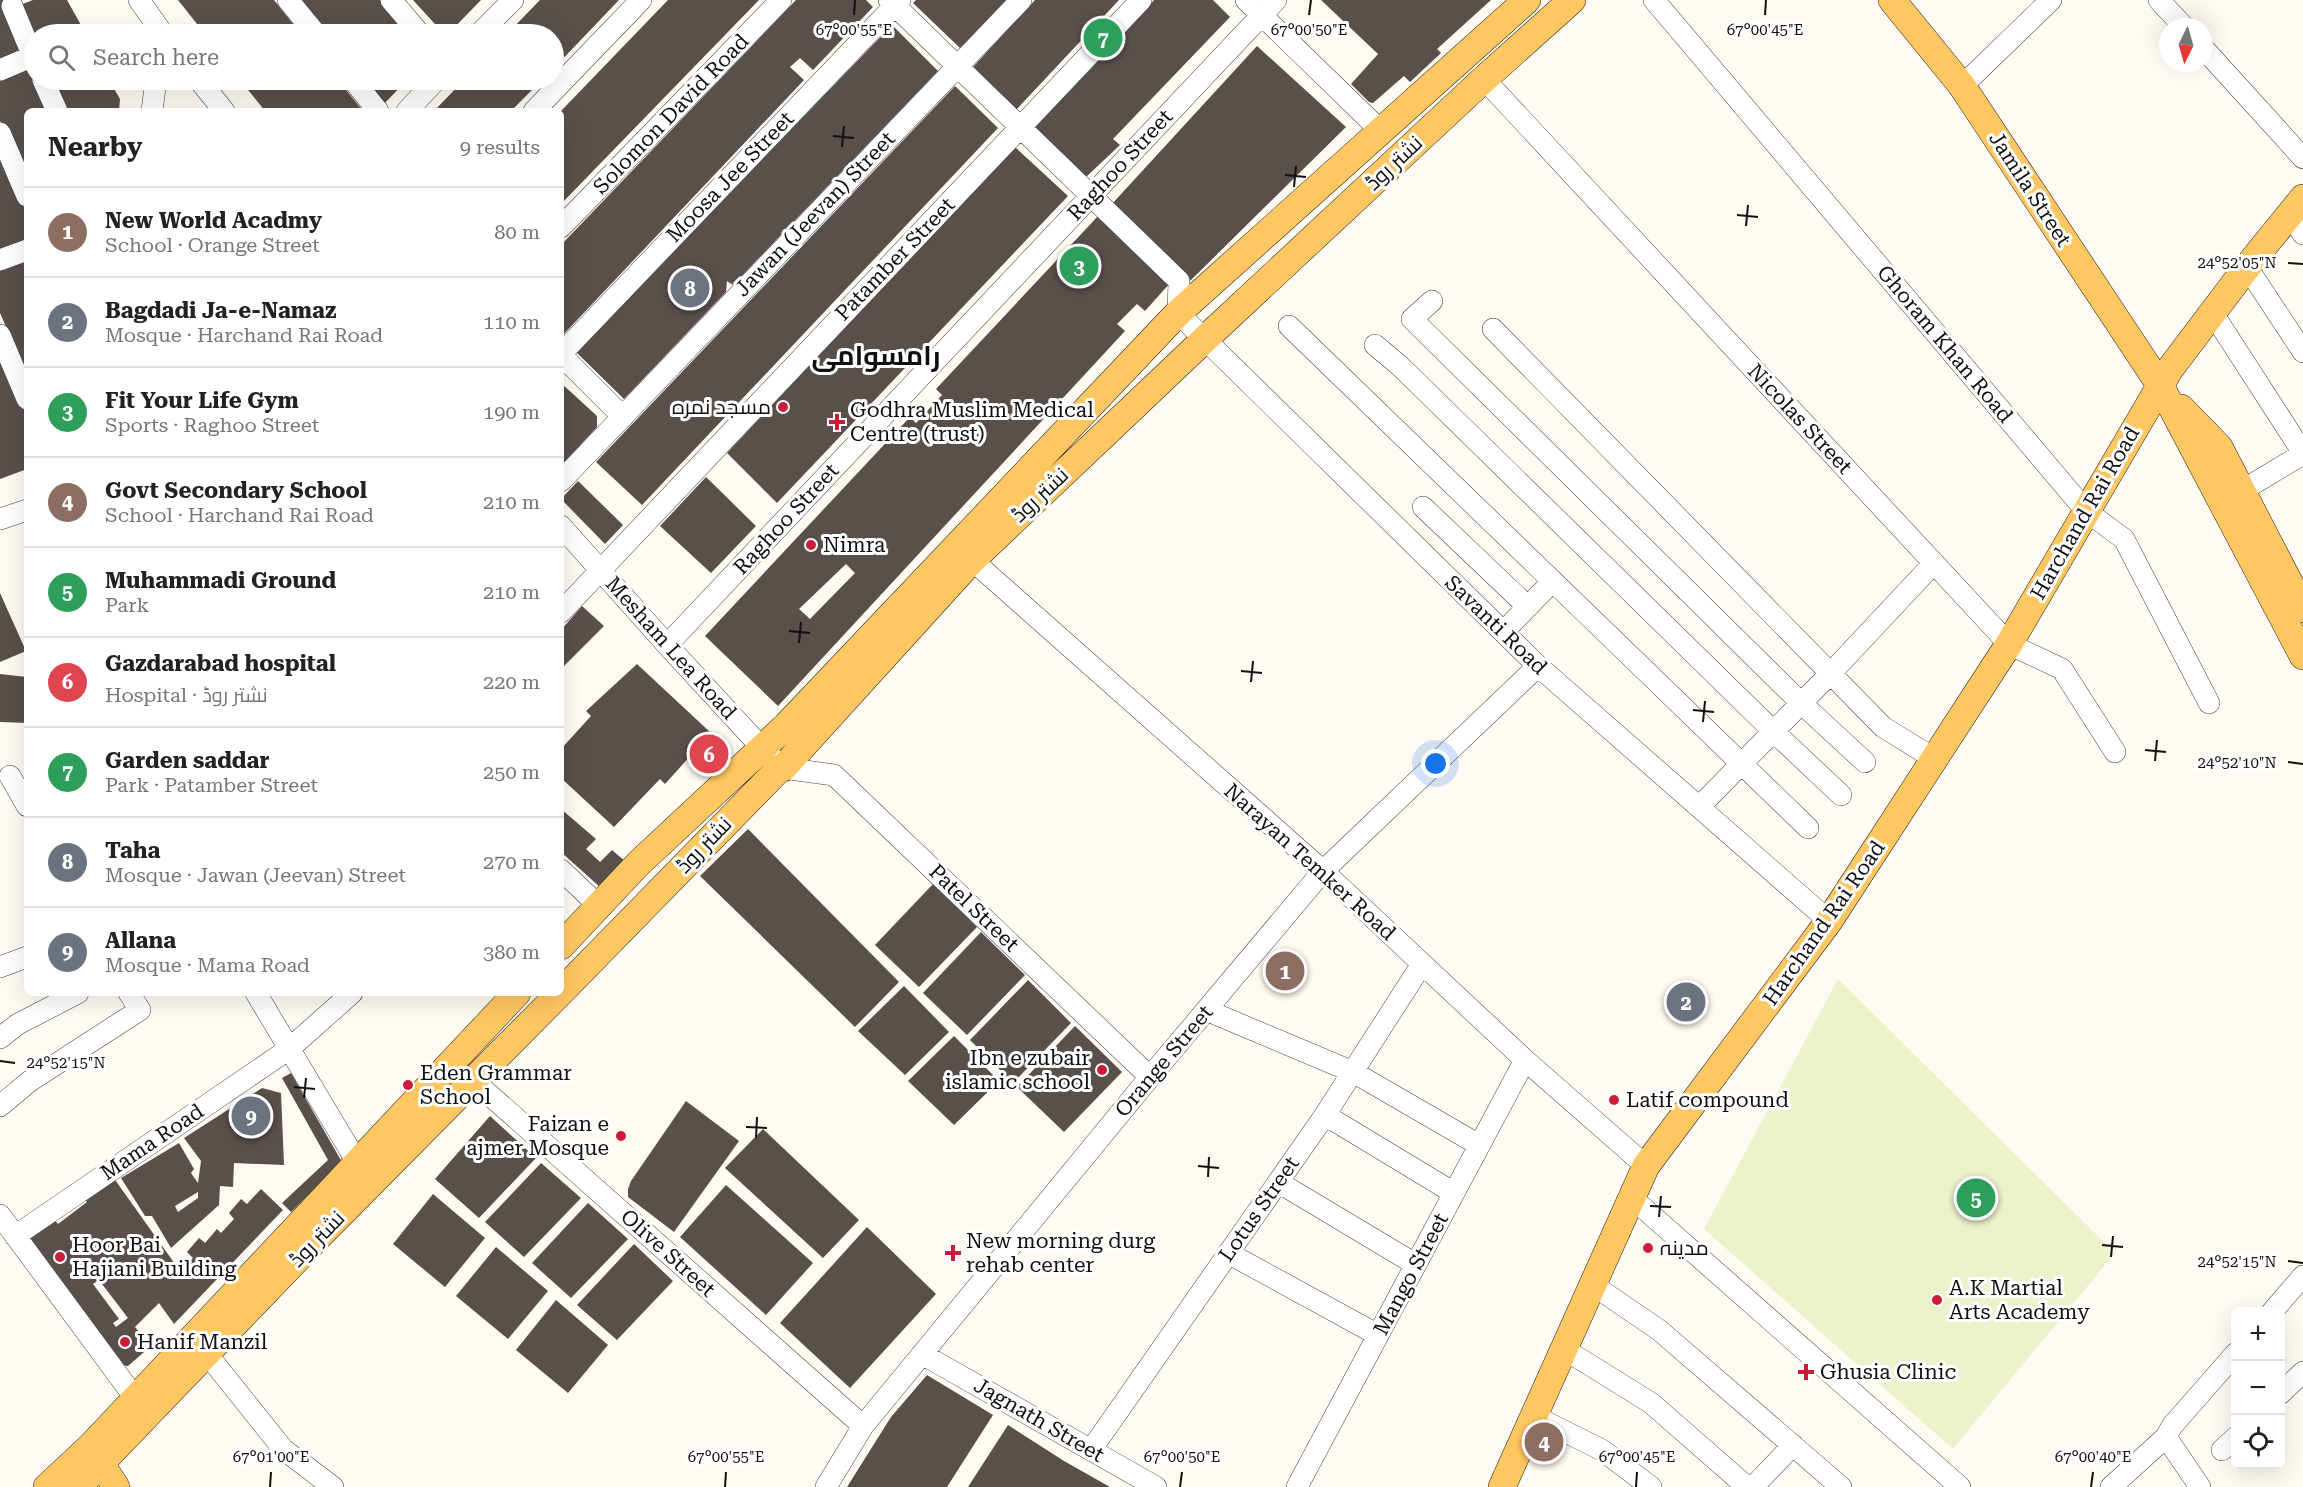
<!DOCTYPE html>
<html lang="en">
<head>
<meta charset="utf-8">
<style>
  :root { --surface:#fff; --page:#f6f6f6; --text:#222; --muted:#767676; --line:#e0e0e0; --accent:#1a73e8 }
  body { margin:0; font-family:"Roboto Serif",Cairo,serif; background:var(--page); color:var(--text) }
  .controls { position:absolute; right:18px; bottom:18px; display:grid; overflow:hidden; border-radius:9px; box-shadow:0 6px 24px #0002 }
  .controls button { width:54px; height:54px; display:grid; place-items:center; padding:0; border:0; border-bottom:2px solid var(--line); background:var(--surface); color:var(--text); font:30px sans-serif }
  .compass { position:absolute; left:2159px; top:18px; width:54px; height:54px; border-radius:50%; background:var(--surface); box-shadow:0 6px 24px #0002; rotate:185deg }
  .you { position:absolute; left:1436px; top:764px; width:21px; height:21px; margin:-15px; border:4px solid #fff; border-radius:50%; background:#1a73e8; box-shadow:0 0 0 9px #1a73e833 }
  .badge { display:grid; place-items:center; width:39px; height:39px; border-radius:50%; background:var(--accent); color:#fff; font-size:20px; font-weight:700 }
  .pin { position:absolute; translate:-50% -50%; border:3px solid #fff; box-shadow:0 2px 6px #0006 }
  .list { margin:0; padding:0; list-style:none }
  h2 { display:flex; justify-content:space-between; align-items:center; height:78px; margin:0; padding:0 24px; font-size:26px }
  h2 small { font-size:20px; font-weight:400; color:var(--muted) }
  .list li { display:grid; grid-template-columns:39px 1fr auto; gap:18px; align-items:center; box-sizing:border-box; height:90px; padding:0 24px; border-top:2px solid var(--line) }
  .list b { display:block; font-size:22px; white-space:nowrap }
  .list p { margin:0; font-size:20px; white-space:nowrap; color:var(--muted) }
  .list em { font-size:20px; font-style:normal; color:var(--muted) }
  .icon { flex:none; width:33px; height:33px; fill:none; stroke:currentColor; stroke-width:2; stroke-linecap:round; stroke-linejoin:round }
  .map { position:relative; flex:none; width:2303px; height:1487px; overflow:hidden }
  .search { position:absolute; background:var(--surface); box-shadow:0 6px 24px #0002; left:24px; top:24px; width:540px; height:66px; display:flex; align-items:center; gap:15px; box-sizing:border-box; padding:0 21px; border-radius:33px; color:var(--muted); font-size:22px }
  .panel { position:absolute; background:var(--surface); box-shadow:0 6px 24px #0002; left:24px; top:108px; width:540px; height:888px; border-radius:9px }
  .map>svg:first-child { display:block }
</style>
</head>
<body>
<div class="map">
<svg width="2303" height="1487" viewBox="0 0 2303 1487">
  <rect width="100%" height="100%" fill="#fffbf2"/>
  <path fill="#eaf3cb" d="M1838 979 2115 1253 1953 1449 1704 1229Z"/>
  <path fill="#594f4b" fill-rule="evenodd" d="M0 0H16L26 52 0 64Z
    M33 0H67L86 34H34L17 6Z
    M178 0H274L301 34H205Z
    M299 0H383L412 34H327Z
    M413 0H481L448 34H444Z
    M540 0H619L554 68V34H507Z
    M668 0H759L561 204V111Z
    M796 0H866L873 7 813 70 800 58 790 67 804 80 561 337V245Z
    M916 0H1007L960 48 913 3Z
    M1035 0H1119L1016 110 973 67Z
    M1154 0H1213L1230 17 1113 139 1120 145 1086 177 1034 126Z
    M1321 0H1491L1437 49 1441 53 1410 82 1404 76 1373 103 1369 102 1351 84 1378 54Z
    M892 25 938 71 733 285 727 281 726 292 624 399 576 352Z
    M1257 46 1346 127 1190 281 1111 205Z
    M31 63 34 72V80L51 111H27V184L0 121V76Z
    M48 80H109L120 99 119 111H61Z
    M240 80H338L363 111H265Z
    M363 80H407L383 105Z
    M464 80H542L511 111H434Z
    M955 86 998 128 642 505 596 462Z
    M0 144 27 206V247L0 259Z
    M1015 147 1068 196 777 503 727 453Z
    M1099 215 1170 283 1145 311 1137 304 1117 324 1125 331 778 706 705 636 910 417 916 423 942 395 936 389ZM846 564 855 573 810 619 799 609Z
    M27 255V375L0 313V266Z
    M0 342 27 408V469L0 479Z
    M561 383 597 416V427L561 466Z
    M706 477 756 526 711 573 660 526Z
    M578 481 623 525 605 544 561 499Z
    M0 593 26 651 0 662Z
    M582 606 604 626 561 669V630Z
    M637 664 711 733 665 784 660 779 614 827 561 778V749L591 716 586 711Z
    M0 674 27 677V723L0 722Z
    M561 809 596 839 586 849 600 862 612 850 626 862 601 888 561 852Z
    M748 829 899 982 855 1027 700 876Z
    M933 884 977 927 919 987 875 945Z
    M981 932 1025 975 967 1035 923 993Z
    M1028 980 1071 1023 1013 1083 970 1040Z
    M904 986 949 1032 905 1075 858 1031Z
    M1075 1026 1122 1072 1064 1132 1017 1087Z
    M954 1036 999 1081 954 1125 908 1081Z
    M291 1073 342 1162 291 1212 282 1203 328 1160 282 1078Z
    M262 1088 281 1093 284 1165 234 1163 233 1187 220 1186 219 1205 171 1248 152 1216H145L121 1178 179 1143 194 1169 191 1173 198 1183 201 1161 184 1138ZM198 1192V1198L178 1212 175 1206Z
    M686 1101 739 1141 674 1232 628 1197V1189L631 1181Z
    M490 1116 536 1158 479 1218 435 1179Z
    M763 1129 859 1220 823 1258 725 1168Z
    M541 1163 581 1198 524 1257 485 1222Z
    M113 1177 180 1271 193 1258 187 1252 199 1238 205 1243 217 1229 221 1233 234 1219 229 1213 241 1199 247 1204 261 1189 283 1210 174 1324 159 1303 135 1327 151 1346 128 1366 120 1365 25 1240 54 1219 58 1224 87 1202 83 1198ZM99 1280 128 1318 116 1327 113 1323 119 1319 93 1284Z
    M726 1185 813 1263 766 1315 680 1237Z
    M433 1194 485 1238 445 1287 393 1244Z
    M588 1203 628 1239 571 1298 532 1263Z
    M867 1227 936 1294 850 1388 780 1323Z
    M634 1244 673 1281 617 1340 577 1305Z
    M496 1247 548 1291 508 1339 456 1296Z
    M556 1300 608 1345 568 1393 516 1350Z
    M927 1375 993 1415 947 1487H847L891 1417Z
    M1008 1425 1064 1461 1110 1487H968Z"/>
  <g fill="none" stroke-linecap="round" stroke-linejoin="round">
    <defs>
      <path id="minor" d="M139 0 163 34
        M288 0 316 34
        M391 0 420 34
        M889 0 1179 281 1178 313 1538 666 1829 921
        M1246 0 1381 131
        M1654 0 2086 511 2124 539 2209 703
        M2159 0 2184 27
        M12 6 34 59
        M479 34 513 0
        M2204 49 2303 158
        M0 70 33 56
        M1484 79 2009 644 2062 669 2115 752
        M43 80 57 111
        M199 80 224 111
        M353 80 378 111
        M1962 86 2051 0
        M152 111 156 80
        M407 111 436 80
        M534 111 641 0
        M0 133 27 196
        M2290 213 2303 234
        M561 227 781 0
        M0 260 27 250
        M2247 267 2303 352
        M1432 301 1412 319 1801 703 1865 762
        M2212 312 2303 453
        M1289 326 1808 828
        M1493 329 1883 727 1935 759
        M0 335 27 399
        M1375 345 1400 366 1773 731 1841 795
        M561 354 900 0
        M561 355 623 417
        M561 481 1021 0
        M2243 490 2303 454
        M1423 507 1528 607
        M0 519 27 510
        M561 526 667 645 762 748 783 768 834 775 1150 1077
        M972 560 1323 871 1525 1060 1646 1166
        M561 612 1141 0
        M1503 632 1553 581
        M667 645 1276 0
        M10 776 27 806
        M1699 807 1830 674 1934 563
        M561 870 599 906
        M0 967 27 957
        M256 993 357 1162
        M1206 1010 1353 1072 1479 1145
        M0 1038 18 1024 78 993
        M474 1081 863 1426
        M0 1106 30 1081 140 1010 129 993
        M1325 1115 1454 1193
        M1278 1182 1415 1264
        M1632 1198 1960 1487
        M0 1215 135 1398
        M15 1236 289 1049 352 993
        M1228 1253 1378 1335
        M1593 1285 1659 1330 1841 1487
        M2272 1312 2303 1276
        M1564 1349 1651 1403 1747 1487
        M207 1354 283 1449 333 1487
        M922 1354 1156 1487
        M2280 1394 2303 1372
        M1534 1416 1602 1450 1651 1487
        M2166 1437 2200 1487
        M1091 1450 1325 1115 1422 964
        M2222 1450 2236 1437
        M826 1487 863 1426 1150 1077 1323 871 1538 666
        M1297 1487 1525 1060
        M1753 1487 1793 1445
        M2111 1487 2166 1437 2172 1426 2236 1353"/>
      <path id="major" d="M1892 0 1962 86 2160 385 2303 656
        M2181 408 2219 447 2303 609
        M561 946 639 863 786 726 1178 313 1527 0
        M561 992 780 768H783L972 560 1205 339 1484 79 1572 0
        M92 1450 116 1487
        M47 1487 90 1447 517 993
        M78 1487 323 1232 560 993
        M1502 1487 1646 1166 1829 921 2009 644 2170 369 2247 267 2303 198"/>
    </defs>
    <use href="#minor" stroke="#434343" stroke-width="22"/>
    <use href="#major" stroke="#212121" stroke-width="28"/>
    <use href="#minor" stroke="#fff" stroke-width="21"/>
    <use href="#major" stroke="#ffc762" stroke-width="27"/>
  </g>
  <path fill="none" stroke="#101010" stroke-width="2" d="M854 15 855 0M1309 15 1311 0M1765 15 1766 0M833 136 854 138M842 147 844 126M1285 175 1306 177M1294 187 1296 166M1737 215 1758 217M1746 226 1748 205M2288 263 2303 264M789 631 810 633M799 643 801 622M1241 671 1262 673M1251 682 1253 661M1693 710 1714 712M1703 722 1705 701M2145 750 2166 752M2155 761 2157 740M2288 762 2303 764M0 1061 15 1063M294 1087 315 1089M304 1098 306 1078M746 1127 767 1128M756 1138 757 1117M1198 1166 1219 1168M1208 1177 1209 1157M1650 1206 1671 1207M1659 1217 1661 1196M2102 1245 2123 1247M2111 1257 2113 1236M2288 1261 2303 1263M270 1487 271 1472M725 1487 726 1472M1180 1487 1182 1472M1636 1487 1637 1472M2091 1487 2093 1472"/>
  <g fill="#ca1d39" stroke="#fff" stroke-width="2">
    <circle cx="783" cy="407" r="6"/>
    <path d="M834 413h6v6h6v6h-6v6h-6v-6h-6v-6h6z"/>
    <circle cx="811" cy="545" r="6"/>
    <circle cx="1102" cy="1070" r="6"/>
    <circle cx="408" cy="1085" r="6"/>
    <circle cx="1614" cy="1100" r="6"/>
    <circle cx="621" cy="1136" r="6"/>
    <circle cx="1648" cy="1248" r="6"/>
    <path d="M950 1244h6v6h6v6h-6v6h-6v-6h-6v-6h6z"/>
    <circle cx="60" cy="1257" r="6"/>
    <circle cx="1937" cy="1300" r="6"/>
    <circle cx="125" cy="1342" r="6"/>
    <path d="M1803 1363h6v6h6v6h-6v6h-6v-6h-6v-6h6z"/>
  </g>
  <g text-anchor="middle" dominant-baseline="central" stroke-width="6" stroke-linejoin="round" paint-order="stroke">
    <g font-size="21" fill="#101010" stroke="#fff">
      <text transform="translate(671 114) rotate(-46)">Solomon David Road</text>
      <text transform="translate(1394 163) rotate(-43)">نشتر روڈ</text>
      <text transform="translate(1120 165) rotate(-47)">Raghoo Street</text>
      <text transform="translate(730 177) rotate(-46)">Moosa Jee Street</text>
      <text transform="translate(2030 189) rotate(57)">Jamila Street</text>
      <text transform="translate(815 214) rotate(-46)">Jawan (Jeevan) Street</text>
      <text transform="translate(895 259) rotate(-46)">Patamber Street</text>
      <text transform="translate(1945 344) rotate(50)">Ghoram Khan Road</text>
      <text transform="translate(1800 419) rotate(47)">Nicolas Street</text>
      <text transform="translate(1040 495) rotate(-43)">نشتر روڈ</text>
      <text transform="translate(2085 513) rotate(-60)">Harchand Rai Road</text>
      <text transform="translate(786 519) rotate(-47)">Raghoo Street</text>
      <text transform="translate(1496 625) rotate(44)">Savanti Road</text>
      <text transform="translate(671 648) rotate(48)">Mesham Lea Road</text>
      <text transform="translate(704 845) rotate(-46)">نشتر روڈ</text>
      <text transform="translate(1310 862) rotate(42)">Narayan Temker Road</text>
      <text transform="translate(974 908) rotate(44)">Patel Street</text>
      <text transform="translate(1824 923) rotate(-55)">Harchand Rai Road</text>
      <text transform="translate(1164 1061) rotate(-50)">Orange Street</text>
      <text transform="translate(152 1142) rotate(-34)">Mama Road</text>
      <text transform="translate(1259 1209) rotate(-55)">Lotus Street</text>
      <text transform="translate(317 1239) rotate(-46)">نشتر روڈ</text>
      <text transform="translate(668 1253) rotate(42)">Olive Street</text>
      <text transform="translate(1411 1274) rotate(-62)">Mango Street</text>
      <text transform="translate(1039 1420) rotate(30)">Jagnath Street</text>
    </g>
    <g font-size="21" fill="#101010" stroke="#fff" text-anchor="start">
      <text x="771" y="407" text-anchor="end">مسجد نمرہ</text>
      <text x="850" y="410">Godhra Muslim Medical<tspan x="850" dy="24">Centre (trust)</tspan></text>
      <text x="823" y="545">Nimra</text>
      <text x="1090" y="1058" text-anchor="end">Ibn e zubair<tspan x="1090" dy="24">islamic school</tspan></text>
      <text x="420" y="1073">Eden Grammar<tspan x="420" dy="24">School</tspan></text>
      <text x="1626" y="1100">Latif compound</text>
      <text x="609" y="1124" text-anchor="end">Faizan e<tspan x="609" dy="24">ajmer Mosque</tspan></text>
      <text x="966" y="1241">New morning durg<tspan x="966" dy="24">rehab center</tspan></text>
      <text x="72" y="1245">Hoor Bai<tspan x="72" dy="24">Hajiani Building</tspan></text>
      <text x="1660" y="1248">مدینہ</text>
      <text x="1949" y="1288">A.K Martial<tspan x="1949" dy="24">Arts Academy</tspan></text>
      <text x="137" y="1342">Hanif Manzil</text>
      <text x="1820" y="1372">Ghusia Clinic</text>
    </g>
    <g font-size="27" font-weight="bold" fill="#101010" stroke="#fff">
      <text x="876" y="356">رامسوامی</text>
    </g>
  </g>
  <g font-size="15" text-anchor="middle" fill="#101010" stroke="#fff" stroke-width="6" stroke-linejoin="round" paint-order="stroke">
    <text x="854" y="35">67°00'55"E</text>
    <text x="1309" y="35">67°00'50"E</text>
    <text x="1765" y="35">67°00'45"E</text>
    <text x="2237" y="268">24°52'05"N</text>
    <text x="2237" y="768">24°52'10"N</text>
    <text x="66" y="1068">24°52'15"N</text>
    <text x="2237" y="1267">24°52'15"N</text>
    <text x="271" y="1462">67°01'00"E</text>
    <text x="726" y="1462">67°00'55"E</text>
    <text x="1182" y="1462">67°00'50"E</text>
    <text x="1637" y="1462">67°00'45"E</text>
    <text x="2093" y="1462">67°00'40"E</text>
  </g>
</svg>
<div class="controls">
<button>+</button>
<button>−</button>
<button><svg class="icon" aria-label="locate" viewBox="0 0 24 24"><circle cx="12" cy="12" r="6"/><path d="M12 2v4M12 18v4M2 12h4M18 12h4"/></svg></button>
</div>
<svg class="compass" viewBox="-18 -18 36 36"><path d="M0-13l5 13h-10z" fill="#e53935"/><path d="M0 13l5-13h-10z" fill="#767676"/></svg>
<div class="you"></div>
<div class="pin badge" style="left:1285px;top:971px;background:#8d6e63">1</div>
<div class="pin badge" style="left:1686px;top:1002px;background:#6b7280">2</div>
<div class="pin badge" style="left:1079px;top:266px;background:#2e9e5b">3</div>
<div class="pin badge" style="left:1544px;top:1442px;background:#8d6e63">4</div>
<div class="pin badge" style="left:1976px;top:1198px;background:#2e9e5b">5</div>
<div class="pin badge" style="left:709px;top:754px;background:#e0444e">6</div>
<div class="pin badge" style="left:1103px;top:38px;background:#2e9e5b">7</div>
<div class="pin badge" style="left:690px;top:288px;background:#6b7280">8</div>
<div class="pin badge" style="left:251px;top:1116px;background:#6b7280">9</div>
<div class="search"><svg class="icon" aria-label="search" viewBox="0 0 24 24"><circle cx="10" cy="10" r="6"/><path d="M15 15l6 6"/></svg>Search here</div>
<section class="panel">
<h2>Nearby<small>9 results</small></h2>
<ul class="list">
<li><span class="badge" style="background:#8d6e63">1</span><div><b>New World Acadmy</b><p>School · Orange Street</p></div><em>80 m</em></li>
<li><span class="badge" style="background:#6b7280">2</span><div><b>Bagdadi Ja-e-Namaz</b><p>Mosque · Harchand Rai Road</p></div><em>110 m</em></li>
<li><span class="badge" style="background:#2e9e5b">3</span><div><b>Fit Your Life Gym</b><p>Sports · Raghoo Street</p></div><em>190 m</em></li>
<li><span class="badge" style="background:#8d6e63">4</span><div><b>Govt Secondary School</b><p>School · Harchand Rai Road</p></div><em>210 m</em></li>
<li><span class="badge" style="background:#2e9e5b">5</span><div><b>Muhammadi Ground</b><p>Park</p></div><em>210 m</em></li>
<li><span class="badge" style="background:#e0444e">6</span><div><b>Gazdarabad hospital</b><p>Hospital · نشتر روڈ</p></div><em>220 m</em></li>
<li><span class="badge" style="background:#2e9e5b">7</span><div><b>Garden saddar</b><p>Park · Patamber Street</p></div><em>250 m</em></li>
<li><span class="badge" style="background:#6b7280">8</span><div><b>Taha</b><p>Mosque · Jawan (Jeevan) Street</p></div><em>270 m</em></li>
<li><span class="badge" style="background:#6b7280">9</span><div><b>Allana</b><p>Mosque · Mama Road</p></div><em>380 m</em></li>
</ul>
</section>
</div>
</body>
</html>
